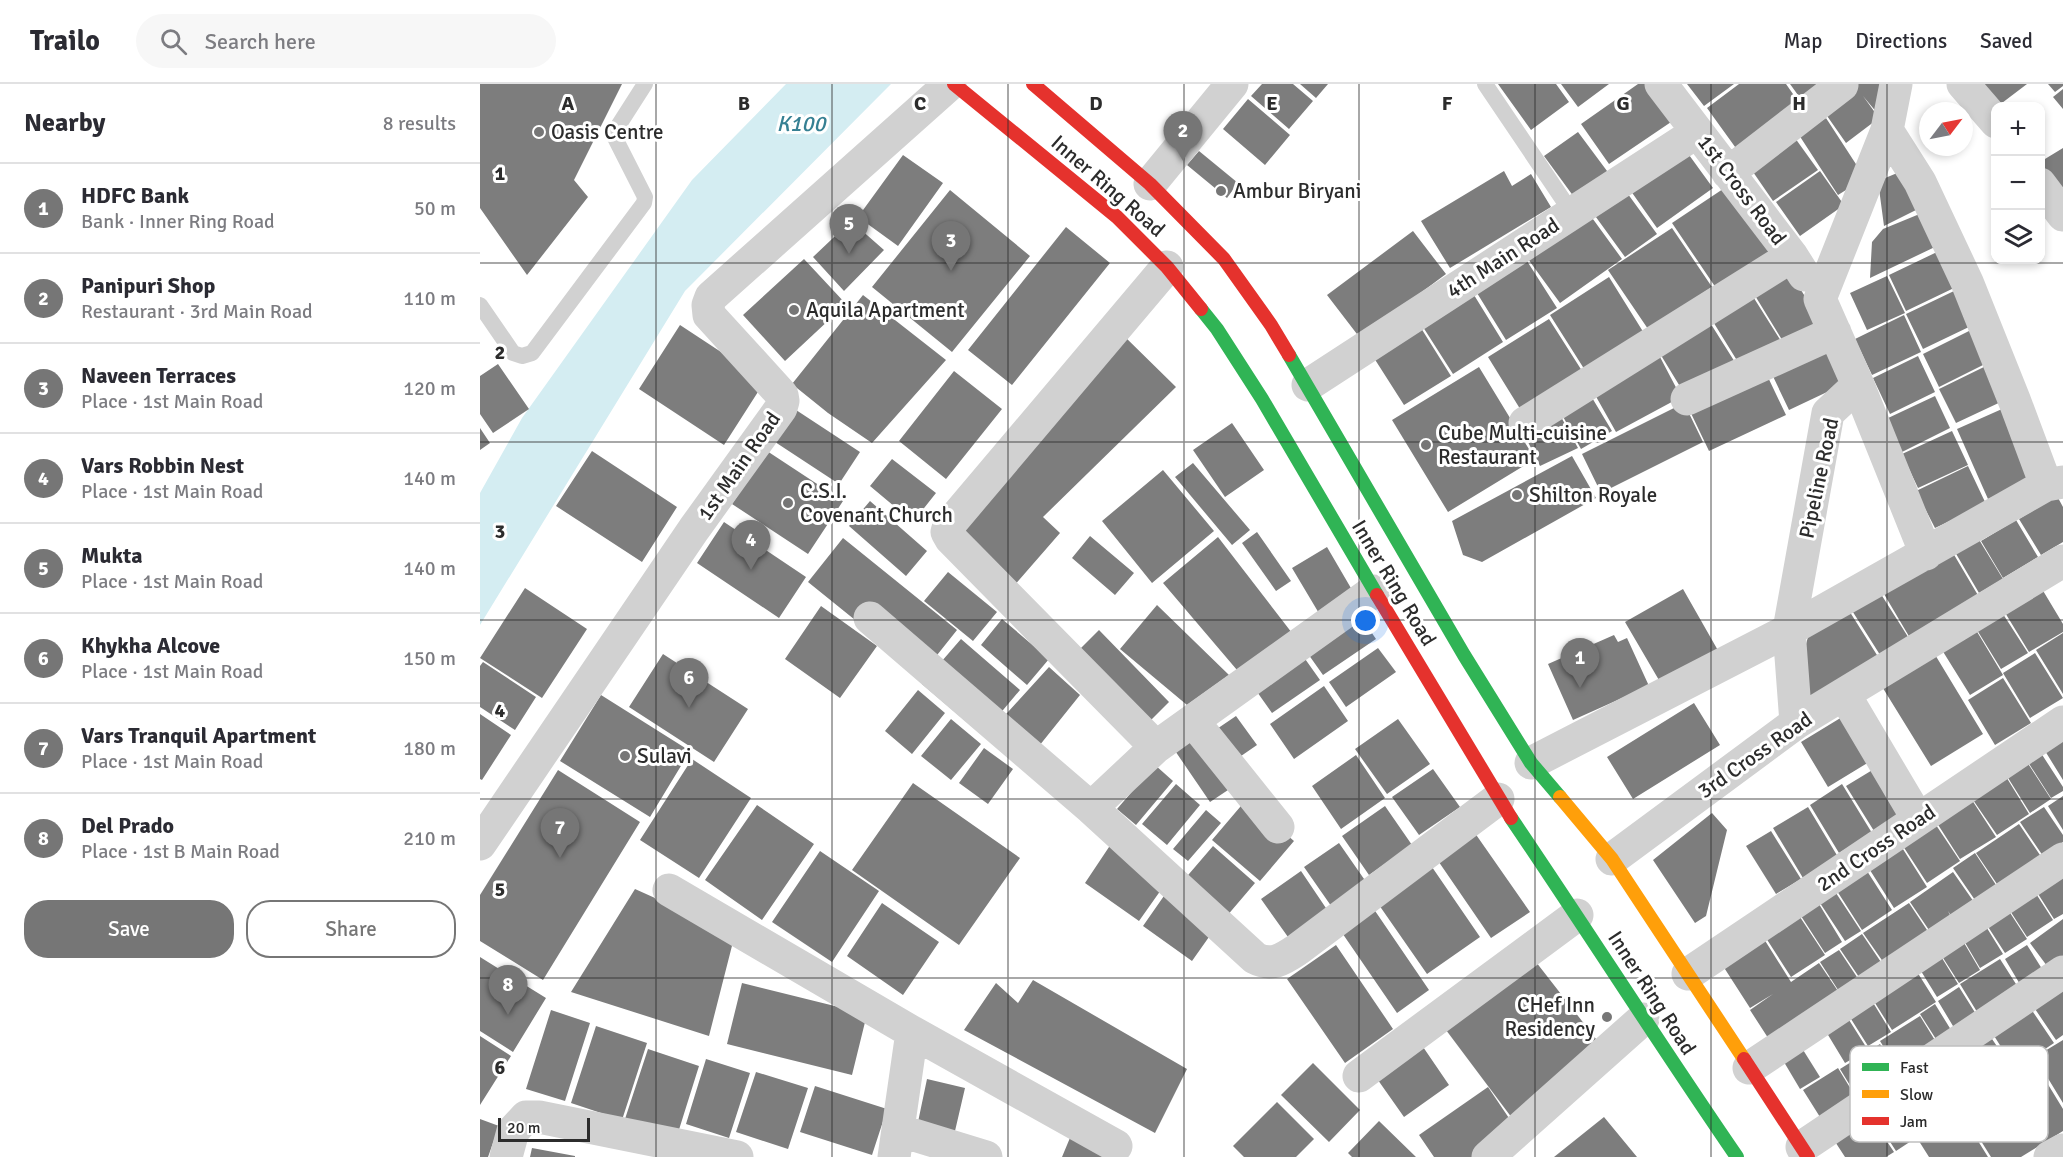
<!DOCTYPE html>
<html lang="en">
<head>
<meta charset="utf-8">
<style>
  :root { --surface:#fff; --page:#f7f7f7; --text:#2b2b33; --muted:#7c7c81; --line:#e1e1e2; --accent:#767676 }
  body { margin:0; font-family:Signika,sans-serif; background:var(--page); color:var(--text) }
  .controls { position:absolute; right:18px; top:18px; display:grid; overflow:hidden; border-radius:12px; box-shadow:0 3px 9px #0003 }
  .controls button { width:54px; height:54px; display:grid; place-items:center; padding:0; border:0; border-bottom:2px solid var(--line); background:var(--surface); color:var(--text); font:30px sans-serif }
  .compass { position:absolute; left:1439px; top:18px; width:54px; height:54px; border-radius:50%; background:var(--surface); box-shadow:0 3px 9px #0003; rotate:58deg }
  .scale { position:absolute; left:18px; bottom:15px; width:92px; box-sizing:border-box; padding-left:6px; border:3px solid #2c2c2c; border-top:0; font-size:16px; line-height:21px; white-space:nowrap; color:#2c2c2c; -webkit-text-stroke:4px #fff; paint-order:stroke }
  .you { position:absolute; left:886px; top:537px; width:21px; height:21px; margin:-15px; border:4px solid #fff; border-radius:50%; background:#1a73e8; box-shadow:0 0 0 9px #1a73e833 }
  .badge { display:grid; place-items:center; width:39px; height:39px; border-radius:50%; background:var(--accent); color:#fff; font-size:20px; font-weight:700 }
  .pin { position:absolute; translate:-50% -50px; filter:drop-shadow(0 2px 3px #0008) }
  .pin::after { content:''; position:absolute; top:32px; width:21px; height:18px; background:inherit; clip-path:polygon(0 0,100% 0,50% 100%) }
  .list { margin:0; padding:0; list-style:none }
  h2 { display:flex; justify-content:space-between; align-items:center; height:78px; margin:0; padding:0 24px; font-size:26px }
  h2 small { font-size:20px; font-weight:400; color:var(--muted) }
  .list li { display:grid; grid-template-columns:39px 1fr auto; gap:18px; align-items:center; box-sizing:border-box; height:90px; padding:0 24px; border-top:2px solid var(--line) }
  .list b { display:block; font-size:22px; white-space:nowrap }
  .list p { margin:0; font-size:20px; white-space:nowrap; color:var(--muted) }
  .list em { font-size:20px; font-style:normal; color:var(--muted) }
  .actions { display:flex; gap:12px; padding:18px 24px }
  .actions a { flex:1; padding:14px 0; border:2px solid var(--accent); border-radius:24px; text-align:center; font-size:21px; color:var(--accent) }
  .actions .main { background:var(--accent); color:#fff }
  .icon { flex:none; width:33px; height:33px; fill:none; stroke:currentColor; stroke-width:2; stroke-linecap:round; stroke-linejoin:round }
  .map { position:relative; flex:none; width:1583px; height:1073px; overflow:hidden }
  header { display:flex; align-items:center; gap:36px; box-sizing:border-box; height:84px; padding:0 30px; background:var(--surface); border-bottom:2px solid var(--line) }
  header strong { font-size:28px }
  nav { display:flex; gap:33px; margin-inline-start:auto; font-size:21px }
  .search { width:420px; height:54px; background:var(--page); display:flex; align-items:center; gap:15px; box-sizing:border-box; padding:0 21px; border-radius:33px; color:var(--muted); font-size:22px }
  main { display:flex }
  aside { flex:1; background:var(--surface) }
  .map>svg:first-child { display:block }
</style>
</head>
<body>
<header>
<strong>Trailo</strong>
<div class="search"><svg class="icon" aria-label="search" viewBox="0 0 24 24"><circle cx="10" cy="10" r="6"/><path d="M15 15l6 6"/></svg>Search here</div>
<nav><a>Map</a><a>Directions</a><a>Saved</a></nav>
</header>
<main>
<aside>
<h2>Nearby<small>8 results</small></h2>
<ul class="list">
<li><span class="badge">1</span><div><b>HDFC Bank</b><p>Bank · Inner Ring Road</p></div><em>50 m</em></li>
<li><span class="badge">2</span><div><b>Panipuri Shop</b><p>Restaurant · 3rd Main Road</p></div><em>110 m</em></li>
<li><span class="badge">3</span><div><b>Naveen Terraces</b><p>Place · 1st Main Road</p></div><em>120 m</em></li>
<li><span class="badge">4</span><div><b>Vars Robbin Nest</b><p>Place · 1st Main Road</p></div><em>140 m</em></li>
<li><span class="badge">5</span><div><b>Mukta</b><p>Place · 1st Main Road</p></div><em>140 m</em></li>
<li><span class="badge">6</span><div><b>Khykha Alcove</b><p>Place · 1st Main Road</p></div><em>150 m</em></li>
<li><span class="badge">7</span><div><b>Vars Tranquil Apartment</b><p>Place · 1st Main Road</p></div><em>180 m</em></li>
<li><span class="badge">8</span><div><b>Del Prado</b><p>Place · 1st B Main Road</p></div><em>210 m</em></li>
</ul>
<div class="actions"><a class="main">Save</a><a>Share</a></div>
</aside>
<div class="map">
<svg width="1583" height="1073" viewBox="0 0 1583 1073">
  <rect width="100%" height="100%" fill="#fff"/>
  <path fill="#d4edf2" d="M306 0H411L205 207 0 541V409L42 334 212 96Z"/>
  <path fill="#7d7d7d" d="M0 0H142L94 96 108 113 47 191 0 124Z
    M782 0H813L833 17 809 45 771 12Z
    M820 0H848L836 14Z
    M1018 0H1076L1089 18 1051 46Z
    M1081 0H1129L1098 23Z
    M1158 0H1170L1194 36 1129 80 1101 40Z
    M1207 0H1254L1224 22Z
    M1259 0H1306L1320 20 1258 67 1227 24Z
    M1310 0H1347L1323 18Z
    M1375 0H1404L1398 30 1383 12 1399 34 1366 59 1345 29 1378 4Z
    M1493 0H1547L1518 22Z
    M1568 0H1583V2L1575 8Z
    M1583 5V25L1573 13Z
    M768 15 810 51 785 81 743 45Z
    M1346 34 1385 94 1358 111 1319 51Z
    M1098 48 1130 91 1094 113 1064 72Z
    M1315 54 1338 86 1293 117 1271 85Z
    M1204 64 1233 104 1177 144 1148 103Z
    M1583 64V114L1560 88V78Z
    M719 67 758 99 747 114 707 81Z
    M423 71 463 99 418 162 378 133Z
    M1024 87 1032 102 1051 90 1071 123 970 184 941 137Z
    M1340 87 1364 121 1320 152 1296 118Z
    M1422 87 1440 124 1404 142 1398 97Z
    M1246 103 1290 168 1236 204 1192 139Z
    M470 106 550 172 472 268 392 203Z
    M1145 106 1177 150 1145 173 1113 129Z
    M1442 129 1457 162 1390 194 1392 158 1403 145Z
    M1110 131 1142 175 1080 219 1048 175Z
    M371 137 404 166 364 207 333 173Z
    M586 143 630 179 532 301 488 266Z
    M1192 144 1232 203 1168 245 1128 186Z
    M933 147 966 190 880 254 847 211Z
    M1457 168 1474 204 1426 227 1409 191Z
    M324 175 366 220 305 277 263 231Z
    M1047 177 1077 224 1026 256 997 209Z
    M1310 188 1343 242 1307 264 1274 210Z
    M1407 192 1425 229 1387 246 1370 209Z
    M1129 193 1167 254 1108 291 1070 231Z
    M1474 207 1491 242 1443 265 1426 230Z
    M383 211 466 276 392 359 348 329 312 300Z
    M994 211 1023 258 973 290 943 243Z
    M1272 211 1301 257 1261 283 1232 236Z
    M1424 231 1441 268 1392 291 1375 255Z
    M1069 235 1104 290 1042 328 1008 273Z
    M1229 237 1258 283 1207 314 1179 268Z
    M200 241 285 297 244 361 159 305Z
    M941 244 971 292 924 321 894 274Z
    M1491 246 1507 279 1459 303 1443 270Z
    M641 249 696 303 563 433 580 449 533 503 477 454Z
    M1344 259 1364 300 1309 326 1289 284Z
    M1438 272 1455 308 1410 330 1393 294Z
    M1180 273 1201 313 1136 348 1114 309Z
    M18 280 49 325 13 349 0 330V292Z
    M1508 281 1525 316 1476 339 1459 305Z
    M999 283 1055 375 968 428 912 336Z
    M474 287 522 325 466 395 419 357Z
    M1285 287 1306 331 1229 367 1208 323Z
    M1111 312 1132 347 1101 365 1081 329Z
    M1455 312 1470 344 1422 368 1406 335Z
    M1204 319 1223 358 1121 409 1102 370Z
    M313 324 380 368 359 400 292 356Z
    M1522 325 1553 395 1508 415 1477 345Z
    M1080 331 1098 364 1060 382 1045 352Z
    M752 339 784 386 745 413 713 366Z
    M0 344 10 359 0 366Z
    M1472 347 1488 381 1438 404 1422 370Z
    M112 367 197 423 162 478 76 422Z
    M287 367 363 417 328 470 252 420Z
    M1092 372 1116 414 1002 478 983 471 972 437Z
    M412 375 456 409 433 438 390 402Z
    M713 379 770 446 752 461 695 393Z
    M1488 382 1506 420 1455 444 1436 407Z
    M683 386 734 447 672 499 622 437Z
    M1577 412 1583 423V458L1561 471 1539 435Z
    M390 417 447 467 426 492 369 442Z
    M1536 436 1558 473 1523 494 1501 457Z
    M244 438 326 493 299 534 217 479Z
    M777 448 811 497 796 507 762 459Z
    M610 452 654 489 635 511 592 474Z
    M738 453 812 549 757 586 683 499Z
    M363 454 477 546 442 590 328 498Z
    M1498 454 1523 495 1499 509 1475 468Z
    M847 463 875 511 840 531 812 484Z
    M1473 469 1499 513 1430 554 1404 510Z
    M468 488 517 528 493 557 444 517Z
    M45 504 107 545 62 614 0 574Z
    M1203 505 1240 570 1183 603 1145 538Z
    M1562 505 1583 540V548L1549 568 1524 527Z
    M1399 507 1430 556 1402 574 1371 525Z
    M677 521 749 591 707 621 640 565Z
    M341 522 397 562 360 614 305 575Z
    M1368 525 1402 579 1320 631 1322 574 1330 546Z
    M879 530 896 555 843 591 826 567Z
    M1523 530 1548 569 1521 585 1497 546Z
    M522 535 569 575 547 601 501 561Z
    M619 546 689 618 663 644 593 572Z
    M1496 546 1523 591 1490 611 1462 566Z
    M1583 549V610L1556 566Z
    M1134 551 1138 558 1147 554 1169 602 1093 636 1068 580Z
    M481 555 540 606 502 651 442 600Z
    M898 564 916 588 866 623 849 598Z
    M1454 569 1503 650 1451 682 1401 601Z
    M1555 569 1583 614 1550 634 1523 589Z
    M183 570 268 625 234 678 149 623Z
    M823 572 840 596 792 629 775 605Z
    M3 578 56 613 35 646 0 623V582Z
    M569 583 600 611 543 682 507 651Z
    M1523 594 1551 639 1515 661 1488 616Z
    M844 602 868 637 814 675 790 640Z
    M438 606 465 629 432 670 405 647Z
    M121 611 210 667 170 733 80 677Z
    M1214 619 1240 661 1153 715 1127 673Z
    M0 630 31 651 2 696 0 695Z
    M1367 630 1394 675 1348 703 1321 658Z
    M756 632 777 661 748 681 728 651Z
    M471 635 501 660 471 696 441 672Z
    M918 635 950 680 907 710 875 665Z
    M707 646 748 706 730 718 689 658Z
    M1583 649V696L1562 662Z
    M504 664 533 685 508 720 479 699Z
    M1559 666 1583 703V707L1571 714 1546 675Z
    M876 671 905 714 861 745 832 702Z
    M212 675 271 714 219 794 160 756Z
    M1545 675 1571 715 1550 729 1525 689Z
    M675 681 693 697 656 741 637 725Z
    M1399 682 1427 727 1394 747 1366 702Z
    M953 685 980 723 939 751 912 713Z
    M78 686 160 738 63 896 0 857V811Z
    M1525 691 1549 730 1517 751 1491 713Z
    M433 699 540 774 479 861 372 786Z
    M696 700 720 721 687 761 662 740Z
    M1362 700 1392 749 1359 769 1330 721Z
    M1583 712V746L1568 722Z
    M1490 713 1516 753 1480 775 1455 736Z
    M766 716 814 757 780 797 732 756Z
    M277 721 334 760 282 836 225 796Z
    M905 722 932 761 889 791 862 752Z
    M1328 723 1358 773 1323 794 1293 744Z
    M1564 723 1583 751V758L1563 772 1540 738Z
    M726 726 741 739 708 777 693 765Z
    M1232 729 1247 746 1226 832 1215 839 1173 776Z
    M1454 738 1480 777 1447 799 1421 759Z
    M1539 740 1562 774 1519 803 1496 769Z
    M990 742 1050 828 1011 854 952 768Z
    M1291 747 1321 795 1296 810 1266 762Z
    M633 757 688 796 659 837 605 799Z
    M859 759 891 805 856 829 824 783Z
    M733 762 775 799 746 833 703 797Z
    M1421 762 1447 803 1414 824 1388 783Z
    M340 767 399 807 352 878 292 838Z
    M1495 769 1518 804 1497 819 1473 784Z
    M1583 782V830L1574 835 1553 802Z
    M952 783 1000 853 947 890 899 821Z
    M821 787 852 833 813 860 781 815Z
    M1387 787 1412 826 1382 846 1357 807Z
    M1473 788 1496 821 1474 836 1468 827 1472 835 1451 849 1430 818Z
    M1551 802 1573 836 1547 853 1525 819Z
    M155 805 255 850 229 952 91 908Z
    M686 809 736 843 712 877 663 842Z
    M1356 809 1381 847 1365 857 1340 819Z
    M889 818 949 906 917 929 856 840Z
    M402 819 459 858 423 911 367 872Z
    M1429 819 1451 852 1406 882 1383 849Z
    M1339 820 1362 858 1345 869 1321 832Z
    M1525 821 1547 855 1525 869 1503 835Z
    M1320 833 1345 871 1311 893 1286 854Z
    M1583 835V877L1570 886 1550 859Z
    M1502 836 1523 870 1500 884 1480 850Z
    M1382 850 1405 884 1383 899 1360 865Z
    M1480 852 1500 886 1479 899 1458 866Z
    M1284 855 1311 898 1339 879 1362 913 1292 960 1270 926 1293 910 1270 924 1243 882Z
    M856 861 913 945 865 979 807 895Z
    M1547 861 1564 888 1541 902 1525 875Z
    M1359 866 1381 899 1362 912 1340 878Z
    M1457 866 1478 900 1457 913 1436 879Z
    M1049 869 1116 955 1032 1034 963 942Z
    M0 873 66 914 33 968 0 947Z
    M1520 875 1543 911 1502 936 1480 900Z
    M1434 883 1456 918 1412 946 1390 911Z
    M553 896 707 985 675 1049 484 946 516 899 538 919Z
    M1583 898V951L1576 956 1551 919Z
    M262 899 387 930 372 991 247 960Z
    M1479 903 1501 938 1479 952 1458 917Z
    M1389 912 1411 948 1388 962 1366 927Z
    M1455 920 1476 954 1461 963 1440 930Z
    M1549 922 1574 959 1535 985 1511 947Z
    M71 926 110 939 85 1017 46 1005Z
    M1364 928 1388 966 1365 979 1342 941Z
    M1440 932 1461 966 1421 991 1400 957Z
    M116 942 167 959 142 1036 91 1019Z
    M1508 949 1533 986 1496 1011 1471 974Z
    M0 952 31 972 0 1021Z
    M1583 956V1019L1555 973Z
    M939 957 969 1001 924 1033 893 989Z
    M1400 960 1419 991 1379 1016 1360 985Z
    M1320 961 1340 993 1320 1005 1301 973Z
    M168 965 219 982 197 1052 145 1035Z
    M226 975 270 989 249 1054 206 1040Z
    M833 979 880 1026 849 1058 801 1011Z
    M1555 979 1583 1025V1047L1541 1073H1511L1481 1025Z
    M1358 984 1380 1020 1345 1041 1323 1006Z
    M276 988 328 1004 308 1065 256 1048Z
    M447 995 485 1004 475 1047 438 1038Z
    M335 1002 407 1025 392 1071 320 1048Z
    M1428 1002 1454 1042 1416 1067 1390 1027Z
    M1008 1003 1037 1046 998 1073H954L939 1051Z
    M797 1018 834 1055 816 1073H764L753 1062Z
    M1480 1028 1508 1073H1449L1437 1054Z
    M1388 1029 1414 1068 1406 1073H1365L1352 1053Z
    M1124 1033 1157 1073H1074Z
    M0 1035 19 1042 8 1073H0Z
    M899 1037 936 1073H872L868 1069Z
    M592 1049 647 1073H582Z
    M52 1064 95 1072V1073H50Z"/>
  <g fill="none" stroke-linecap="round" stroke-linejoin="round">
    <path stroke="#d1d1d1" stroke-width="16" d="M1005 0 1092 129
      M0 221 33 269 42 272 52 269 164 119 165 113 133 50 165 0"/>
    <path stroke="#d1d1d1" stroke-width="33" d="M1181 0 1312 172 1324 191
      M1483 0 1516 38
      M1407 46 1440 98 1487 198 1535 318 1566 401
      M1248 89 1362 1
      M670 100 752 0
      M1560 100 1583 131
      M828 301 1217 48
      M1378 301 1446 470
      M1207 315 1355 248
      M1045 339 1312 172
      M390 534 611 724 775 874C792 883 803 875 818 865L1018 715
      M1364 610 1438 735
      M713 637 798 743
      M1316 639 1309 546 1348 329 1378 301 1340 215 1407 46 1416 0
      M676 663 471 455 467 448 469 441 687 183
      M1051 679 1309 546 1566 401 1583 398
      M611 724 676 663 894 507
      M0 760 214 445 301 324 303 317 302 311 229 231 228 221 231 213 470 0
      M1132 775 1316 639 1583 477
      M189 806 432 948 414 1073
      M1208 890 1583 638
      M432 948 636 1062
      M1269 984 1583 775
      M879 992 1097 831
      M418 1046 506 1073
      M1322 1063 1583 888
      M26 1073 33 1047 46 1033H59L257 1073
      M1008 1073 1163 935
      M1570 1073 1583 1066"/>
    <path stroke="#30b455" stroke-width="14" d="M721 225 737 245 782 315 897 511
      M809 271 984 571 1051 679 1080 713
      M1031 734C1107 846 1180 961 1257 1073"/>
    <path stroke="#ff9f0a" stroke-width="14" d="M1080 713 1132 775 1264 975"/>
    <path stroke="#e5322d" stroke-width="14" d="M474 0 637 133 687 183 721 225
      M553 0 670 100 744 175 791 241 809 271
      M897 511 1031 734
      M1264 975 1328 1073"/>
  </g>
  <path fill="none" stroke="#2c2c2c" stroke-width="1.5" stroke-opacity="0.55" d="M176 0V1073M352 0V1073M528 0V1073M704 0V1073M879 0V1073M1055 0V1073M1231 0V1073M1407 0V1073M0 179H1583M0 358H1583M0 536H1583M0 715H1583M0 894H1583"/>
  <g fill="#767676" stroke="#fff" stroke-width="2">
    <circle cx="59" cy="48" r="6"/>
    <circle cx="741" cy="107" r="6"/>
    <circle cx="314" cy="226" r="6"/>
    <circle cx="946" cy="361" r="6"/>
    <circle cx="1037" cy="411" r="6"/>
    <circle cx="308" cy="419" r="6"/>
    <circle cx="145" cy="672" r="6"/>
    <circle cx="1127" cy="933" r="6"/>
  </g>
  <g text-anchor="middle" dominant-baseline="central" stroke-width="6" stroke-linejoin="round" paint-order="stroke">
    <g font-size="21" fill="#2c2c2c" stroke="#fff" text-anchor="start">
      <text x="71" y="48">Oasis Centre</text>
      <text x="753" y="107">Ambur Biryani</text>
      <text x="326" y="226">Aquila Apartment</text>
      <text x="958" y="349">Cube Multi-cuisine<tspan x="958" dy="24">Restaurant</tspan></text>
      <text x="320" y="407">C.S.I.<tspan x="320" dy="24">Covenant Church</tspan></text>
      <text x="1049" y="411">Shilton Royale</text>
      <text x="157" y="672">Sulavi</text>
      <text x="1115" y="921" text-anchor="end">CHef Inn<tspan x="1115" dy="24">Residency</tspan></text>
    </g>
    <g font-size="21" fill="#2c2c2c" stroke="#fff">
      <text transform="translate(628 102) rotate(41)">Inner Ring Road</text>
      <text transform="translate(1262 106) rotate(53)">1st Cross Road</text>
      <text transform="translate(1023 174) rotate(-33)">4th Main Road</text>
      <text transform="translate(259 382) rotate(-55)">1st Main Road</text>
      <text transform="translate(1339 394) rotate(-78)">Pipeline Road</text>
      <text transform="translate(914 499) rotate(59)">Inner Ring Road</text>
      <text transform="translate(1275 671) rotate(-35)">3rd Cross Road</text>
      <text transform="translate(1396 764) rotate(-34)">2nd Cross Road</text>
      <text transform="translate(1172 909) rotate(57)">Inner Ring Road</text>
    </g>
    <g font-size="22" font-style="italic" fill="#368093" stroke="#fff">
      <text x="321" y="39">K100</text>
    </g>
  </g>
  <rect x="1370" y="962" width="198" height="96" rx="9" fill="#fff" stroke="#c0c0c0" stroke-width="1.5"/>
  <rect x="1382" y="979" width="27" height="8" fill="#30b455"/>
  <rect x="1382" y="1006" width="27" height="8" fill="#ff9f0a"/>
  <rect x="1382" y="1033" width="27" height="8" fill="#e5322d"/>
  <g font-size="16" fill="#2c2c2c">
    <text x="1420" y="989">Fast</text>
    <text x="1420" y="1016">Slow</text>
    <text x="1420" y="1043">Jam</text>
  </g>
  <g font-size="20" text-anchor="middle" font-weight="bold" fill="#2c2c2c" stroke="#fff" stroke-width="6" stroke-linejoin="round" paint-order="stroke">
    <text x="88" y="26">A</text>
    <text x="264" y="26">B</text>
    <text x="440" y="26">C</text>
    <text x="616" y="26">D</text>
    <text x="792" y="26">E</text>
    <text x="967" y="26">F</text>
    <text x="1143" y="26">G</text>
    <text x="1319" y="26">H</text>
    <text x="20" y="96">1</text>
    <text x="20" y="275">2</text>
    <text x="20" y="454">3</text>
    <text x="20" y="633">4</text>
    <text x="20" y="812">5</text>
    <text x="20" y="990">6</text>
  </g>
</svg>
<div class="controls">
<button>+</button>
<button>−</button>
<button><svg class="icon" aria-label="layers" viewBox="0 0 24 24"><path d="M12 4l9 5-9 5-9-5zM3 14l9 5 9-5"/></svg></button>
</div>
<svg class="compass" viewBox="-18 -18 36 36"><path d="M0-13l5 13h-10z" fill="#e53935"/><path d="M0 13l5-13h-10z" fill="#7c7c81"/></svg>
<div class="scale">20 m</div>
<div class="you"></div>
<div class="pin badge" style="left:1100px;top:604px">1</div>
<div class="pin badge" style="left:703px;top:77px">2</div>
<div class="pin badge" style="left:471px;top:187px">3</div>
<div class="pin badge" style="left:271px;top:486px">4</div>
<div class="pin badge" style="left:369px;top:170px">5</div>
<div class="pin badge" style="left:209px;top:624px">6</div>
<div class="pin badge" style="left:80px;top:774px">7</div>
<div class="pin badge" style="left:28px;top:931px">8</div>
</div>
</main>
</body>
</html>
